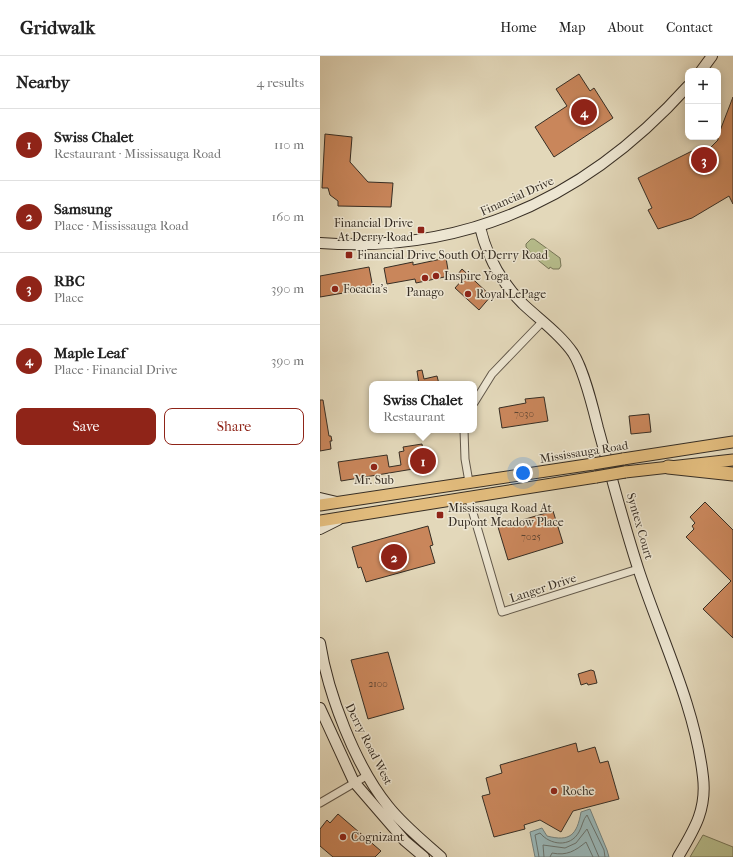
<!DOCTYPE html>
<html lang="en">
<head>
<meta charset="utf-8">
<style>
  :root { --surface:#fff; --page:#f2f2f2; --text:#222; --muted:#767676; --line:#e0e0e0; --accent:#8f2418 }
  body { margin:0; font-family:"IM FELL French Canon",serif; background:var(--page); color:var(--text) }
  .controls { position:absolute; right:12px; top:12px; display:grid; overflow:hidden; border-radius:8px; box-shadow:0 2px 10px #0003 }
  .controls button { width:36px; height:36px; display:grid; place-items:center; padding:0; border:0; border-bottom:1px solid var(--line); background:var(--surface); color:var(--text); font:20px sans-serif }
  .you { position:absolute; left:203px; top:417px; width:14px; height:14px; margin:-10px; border:3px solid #fff; border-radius:50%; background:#1a73e8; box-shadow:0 0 0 6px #1a73e833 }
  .badge { display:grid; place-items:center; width:26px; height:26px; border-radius:50%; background:var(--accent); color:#fff; font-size:13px; font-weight:700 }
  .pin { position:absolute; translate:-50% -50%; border:2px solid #fff; box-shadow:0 1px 4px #0006 }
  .popup { position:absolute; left:49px; top:325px; width:108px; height:52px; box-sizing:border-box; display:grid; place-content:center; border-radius:8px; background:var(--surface); filter:drop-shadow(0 1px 3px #0005); font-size:13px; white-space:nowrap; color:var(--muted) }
  .popup b { font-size:15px; color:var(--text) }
  .popup::after { content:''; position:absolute; left:50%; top:100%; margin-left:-8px; border:8px solid transparent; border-top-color:var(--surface) }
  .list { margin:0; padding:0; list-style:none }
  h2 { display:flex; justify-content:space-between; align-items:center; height:52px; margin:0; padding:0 16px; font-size:17px }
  h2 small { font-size:13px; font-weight:400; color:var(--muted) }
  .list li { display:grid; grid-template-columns:26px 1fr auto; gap:12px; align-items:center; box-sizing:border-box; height:72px; padding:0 16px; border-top:1px solid var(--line) }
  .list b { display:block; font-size:15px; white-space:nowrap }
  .list p { margin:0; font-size:13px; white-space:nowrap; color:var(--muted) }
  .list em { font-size:13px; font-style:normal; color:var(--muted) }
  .actions { display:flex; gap:8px; padding:12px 16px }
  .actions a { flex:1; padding:9px 0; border:1px solid var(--accent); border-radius:8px; text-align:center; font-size:14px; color:var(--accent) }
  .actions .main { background:var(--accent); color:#fff }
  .map { position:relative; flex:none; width:413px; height:801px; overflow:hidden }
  header { display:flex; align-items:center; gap:24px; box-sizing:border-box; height:56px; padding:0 20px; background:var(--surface); border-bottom:1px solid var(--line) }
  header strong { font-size:19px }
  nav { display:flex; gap:22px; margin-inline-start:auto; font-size:14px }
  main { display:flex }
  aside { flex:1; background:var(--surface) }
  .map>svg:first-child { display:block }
</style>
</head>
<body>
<header>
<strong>Gridwalk</strong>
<nav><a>Home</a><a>Map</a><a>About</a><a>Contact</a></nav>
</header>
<main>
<aside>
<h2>Nearby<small>4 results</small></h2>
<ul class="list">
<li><span class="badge">1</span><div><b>Swiss Chalet</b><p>Restaurant · Mississauga Road</p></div><em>110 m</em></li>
<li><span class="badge">2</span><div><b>Samsung</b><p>Place · Mississauga Road</p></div><em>160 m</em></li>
<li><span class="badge">3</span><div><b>RBC</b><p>Place</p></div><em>390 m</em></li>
<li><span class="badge">4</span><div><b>Maple Leaf</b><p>Place · Financial Drive</p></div><em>390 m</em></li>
</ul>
<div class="actions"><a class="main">Save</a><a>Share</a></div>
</aside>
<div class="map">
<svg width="413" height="801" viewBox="0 0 413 801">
  <rect width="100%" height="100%" fill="#e3d8ba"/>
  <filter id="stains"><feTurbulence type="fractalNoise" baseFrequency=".005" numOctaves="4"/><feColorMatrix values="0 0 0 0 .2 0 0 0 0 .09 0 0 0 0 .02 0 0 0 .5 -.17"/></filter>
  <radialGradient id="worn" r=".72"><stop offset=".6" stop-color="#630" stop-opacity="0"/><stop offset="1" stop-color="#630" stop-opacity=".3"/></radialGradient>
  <path fill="#b7be8d" stroke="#777658" d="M211 183H214L240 202 241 210 239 213H233L230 211 229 213 209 197 210 195 206 191V188Z
    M383 779 413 791V801H370Z"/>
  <path fill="#99b8ba" stroke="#72817e" d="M270 753 287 794 289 801H215L210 776 222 772 227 780C250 786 257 779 261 756Z"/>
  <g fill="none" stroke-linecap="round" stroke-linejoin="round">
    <path stroke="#68736f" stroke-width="1" d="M219 801 215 779 220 777C230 789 250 792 259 776 262 771 263 763 267 759L284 794 285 801
      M224 801 223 789 245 792 256 787 267 773 279 801
      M230 801 232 797C247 800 255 795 266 786L273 801"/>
  </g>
  <path fill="#c9865b" stroke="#372e24" d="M259 18 270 35 274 32 293 62 234 101 215 71 247 50 236 33Z
    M413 41V148L409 140 372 162 338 173 328 154 332 152 318 122 372 95 376 101 387 95 398 84V80Z
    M5 78 32 81 30 106 48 126 73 127 71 151 18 150V145L10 139 8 132H2Z
    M126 202 129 220 96 227 95 223 67 228 64 212 93 206V209Z
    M49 211 53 232 0 241V220Z
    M142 213 171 240 159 254 135 232 143 223 138 218Z
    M102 314 104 323 117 320 119 328H99L97 315Z
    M224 341 228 365 182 372 179 352 206 347 205 343Z
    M0 344H3L9 380H11L12 385H10L11 393 0 395Z
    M329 358 331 376 311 378 309 360Z
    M102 388 105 411 21 425 18 406 67 399 69 411 81 409 79 396 84 395 83 391Z
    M385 446 413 474V582L383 553 411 525 366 481 374 473 372 470 375 467 370 461Z
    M233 455 243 487 188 504 178 471Z
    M108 470 113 489 110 490 115 507 46 526 41 511 38 512 32 491Z
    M68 596 84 653 48 663 31 604Z
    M271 614 274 615 277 627 268 629 267 627 261 629 258 618Z
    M256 687 258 696 275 691 280 707 288 705 299 743 253 755 241 776 220 764 204 769 205 773 174 781 162 740 170 738 166 722 182 717 180 709Z
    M18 758 61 795 55 801H13L0 790V773L7 764 10 767Z"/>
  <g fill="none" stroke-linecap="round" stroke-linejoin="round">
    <defs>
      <path id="street" d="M154 347 172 318 223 265
        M144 374 145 403 149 426
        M148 440 182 556 318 513
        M0 747 48 719"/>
      <path id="secondary" d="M381 15 392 0
        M160 171C167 201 181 226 203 248 220 264 240 278 253 297 264 314 273 352 278 372 291 419 303 466 318 512 340 580 375 649 383 721 387 754 374 774 358 801
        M0 187C149 198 269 140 368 30
        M0 442 17 446
        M0 473 18 464
        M0 587C8 638 35 709 68 750 83 769 103 785 121 801
        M0 652 34 726 85 785 104 801"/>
      <path id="primary" d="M303 403 413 386
        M305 416 413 404
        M0 449 273 408
        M0 465 276 421"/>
      <path id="highway" d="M348 411 413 418"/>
    </defs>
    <use href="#street" stroke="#62584a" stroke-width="9"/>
    <use href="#secondary" stroke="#372e24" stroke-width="12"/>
    <use href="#primary" stroke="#372e24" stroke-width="13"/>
    <use href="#highway" stroke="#372e24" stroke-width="15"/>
    <use href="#street" stroke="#ede6d2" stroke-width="7"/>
    <use href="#secondary" stroke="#ede6d2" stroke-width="10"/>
    <use href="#primary" stroke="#e2bc7d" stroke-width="11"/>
    <use href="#highway" stroke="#e2bc7d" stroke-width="13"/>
    <defs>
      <path id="primary-bridge" d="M273 408 303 403
        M276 421 305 416"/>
    </defs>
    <use href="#primary-bridge" stroke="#372e24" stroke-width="13" stroke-linecap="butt"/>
    <use href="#primary-bridge" stroke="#e2bc7d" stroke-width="11"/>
  </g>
  <g fill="#8f2418" stroke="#ede6d2" stroke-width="1.5">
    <rect x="97" y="170" width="8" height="8" rx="2"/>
    <rect x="25" y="195" width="8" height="8" rx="2"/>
    <circle cx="116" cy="220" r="4"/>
    <circle cx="105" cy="222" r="4"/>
    <circle cx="15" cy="233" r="4"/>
    <circle cx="148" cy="238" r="4"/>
    <circle cx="54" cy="411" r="4"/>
    <rect x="116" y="455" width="8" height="8" rx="2"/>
    <circle cx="234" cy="735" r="4"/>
    <circle cx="23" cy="781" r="4"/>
  </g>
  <g text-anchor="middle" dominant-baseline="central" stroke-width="3" stroke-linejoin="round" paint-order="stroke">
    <g font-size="10" fill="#5c4432">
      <text x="204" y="358">7030</text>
      <text x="211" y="481">7025</text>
      <text x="58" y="628">2100</text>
    </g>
    <g font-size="12" fill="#372e24" stroke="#ede6d2">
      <text transform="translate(197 140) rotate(-24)">Financial Drive</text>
      <text transform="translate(264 396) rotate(-9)">Mississauga Road</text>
      <text transform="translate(320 470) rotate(74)">Syntex Court</text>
      <text transform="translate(223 532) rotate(-18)">Langer Drive</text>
      <text transform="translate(49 688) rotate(63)">Derry Road West</text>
    </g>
    <g font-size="12" fill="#372e24" stroke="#ede6d2" text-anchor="start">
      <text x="93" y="167" text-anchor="end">Financial Drive<tspan x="93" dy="14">At Derry Road</tspan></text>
      <text x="37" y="199">Financial Drive South Of Derry Road</text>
      <text x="124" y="220">Inspire Yoga</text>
      <text x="23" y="233">Focacia's</text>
      <text x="105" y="236" text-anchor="middle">Panago</text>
      <text x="156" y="238">Royal LePage</text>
      <text x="54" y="424" text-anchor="middle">Mr. Sub</text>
      <text x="128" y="452">Mississauga Road At<tspan x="128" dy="14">Dupont Meadow Place</tspan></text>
      <text x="242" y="735">Roche</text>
      <text x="31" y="781">Cognizant</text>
    </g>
  </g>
  <rect width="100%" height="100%" filter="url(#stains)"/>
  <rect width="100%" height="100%" fill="url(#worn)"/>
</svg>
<div class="controls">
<button>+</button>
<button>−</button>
</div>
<div class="you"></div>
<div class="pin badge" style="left:103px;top:405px">1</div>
<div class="popup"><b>Swiss Chalet</b>Restaurant</div>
<div class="pin badge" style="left:74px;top:501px">2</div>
<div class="pin badge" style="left:384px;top:104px">3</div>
<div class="pin badge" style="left:264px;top:56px">4</div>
</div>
</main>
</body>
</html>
